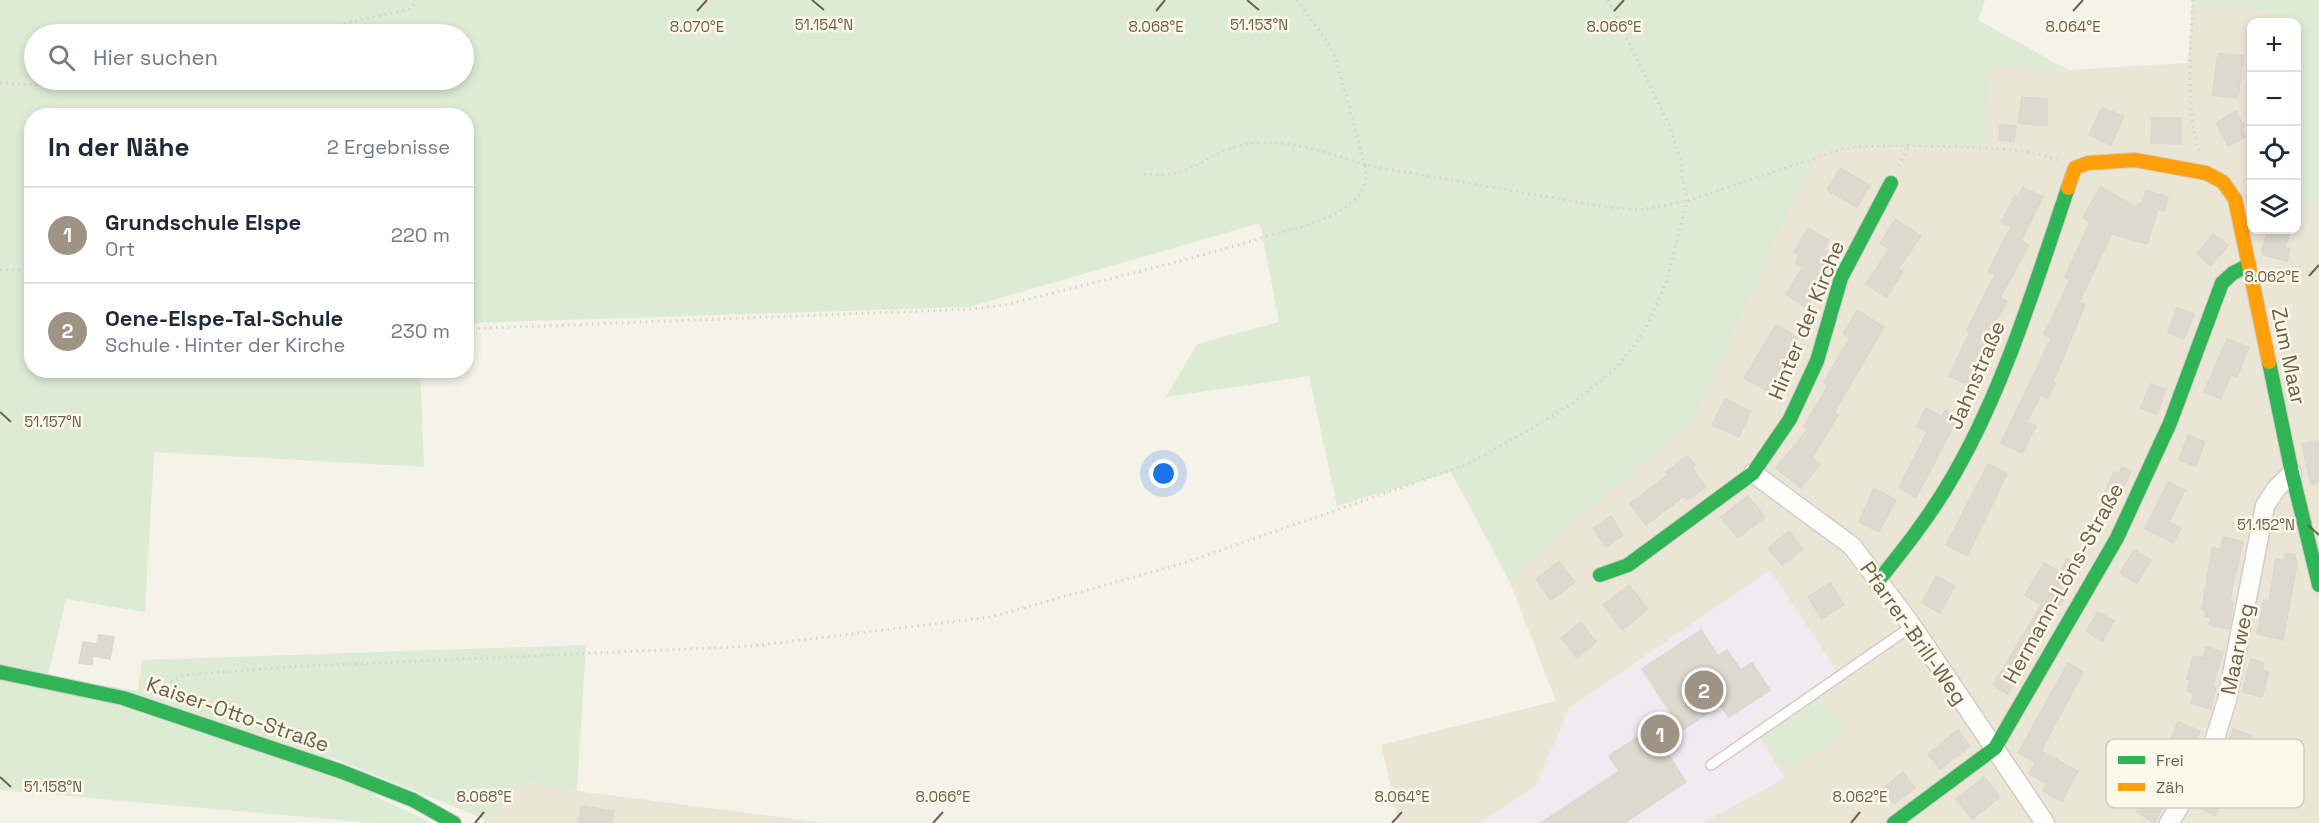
<!DOCTYPE html>
<html lang="de">
<head>
<meta charset="utf-8">
<style>
  :root { --surface:#fff; --page:#f2f2f3; --text:#1f2937; --muted:#747a83; --line:#e0e1e3; --accent:#9e9384 }
  body { margin:0; font-family:"Space Grotesk",sans-serif; background:var(--page); color:var(--text) }
  .controls { position:absolute; right:18px; top:18px; display:grid; overflow:hidden; border-radius:12px; box-shadow:0 3px 9px #0003 }
  .controls button { width:54px; height:54px; display:grid; place-items:center; padding:0; border:0; border-bottom:2px solid var(--line); background:var(--surface); color:var(--text); font:30px sans-serif }
  .you { position:absolute; left:1164px; top:474px; width:21px; height:21px; margin:-15px; border:4px solid #fff; border-radius:50%; background:#1a73e8; box-shadow:0 0 0 9px #1a73e833 }
  .badge { display:grid; place-items:center; width:39px; height:39px; border-radius:50%; background:var(--accent); color:#fff; font-size:20px; font-weight:700 }
  .pin { position:absolute; translate:-50% -50%; border:3px solid #fff; box-shadow:0 2px 6px #0006 }
  .list { margin:0; padding:0; list-style:none }
  h2 { display:flex; justify-content:space-between; align-items:center; height:78px; margin:0; padding:0 24px; font-size:26px }
  h2 small { font-size:20px; font-weight:400; color:var(--muted) }
  .list li { display:grid; grid-template-columns:39px 1fr auto; gap:18px; align-items:center; box-sizing:border-box; height:96px; padding:0 24px; border-top:2px solid var(--line) }
  .list b { display:block; font-size:22px; white-space:nowrap }
  .list p { margin:0; font-size:20px; white-space:nowrap; color:var(--muted) }
  .list em { font-size:20px; font-style:normal; color:var(--muted) }
  .icon { flex:none; width:33px; height:33px; fill:none; stroke:currentColor; stroke-width:2; stroke-linecap:round; stroke-linejoin:round }
  .map { position:relative; flex:none; width:2319px; height:823px; overflow:hidden }
  .search { position:absolute; background:var(--surface); box-shadow:0 3px 9px #0003; left:24px; top:24px; width:450px; height:66px; display:flex; align-items:center; gap:15px; box-sizing:border-box; padding:0 21px; border-radius:33px; color:var(--muted); font-size:22px }
  .panel { position:absolute; background:var(--surface); box-shadow:0 3px 9px #0003; left:24px; top:108px; width:450px; height:270px; border-radius:24px }
  .map>svg:first-child { display:block }
</style>
</head>
<body>
<div class="map">
<svg width="2319" height="823" viewBox="0 0 2319 823">
  <rect width="100%" height="100%" fill="#f4f2e9"/>
  <path fill="#ebe5d6" d="M2192 3 2270 11V22H2252V230H2296L2297 201 2319 203V823H1399L1381 745 1556 701 1509 580 1695 417 1818 149 1984 148 1992 66 2068 70 2188 63Z
    M528 781 577 791 826 823H482Z"/>
  <path fill="#f3e9f0" d="M1770 570 1838 673 1755 731 1785 778 1703 823H1479L1536 786 1569 708Z"/>
  <path fill="#ddebd5" fill-rule="evenodd" d="M0 0H1985L1978 20 2068 70 1992 66 1984 148 1818 149 1695 417 1509 580 1451 472 1337 506 1309 376 1166 397 1197 344 1279 322 1260 223 969 307 467 323 466 116H32V370L420 371 424 467 154 452 145 612 66 599 48 676 138 691 142 660 586 645 577 791 528 781 487 820 328 756 379 798 432 823H373L0 790ZM34 34H464V80H34Z
    M2193 0H2319V203L2297 201 2296 22H2270L2269 11 2192 3Z
    M1823 695 1846 731 1784 772 1761 738Z"/>
  <path fill="#ded8cf" stroke="#dcd6cc" stroke-width="1.5" d="M2218 53 2243 56 2238 98 2212 95Z
    M2022 97 2047 99V126L2018 123Z
    M2102 108 2124 116 2111 145 2089 135Z
    M2236 111 2244 127 2241 129 2245 137 2228 146 2216 123Z
    M2152 118H2181V144L2151 143Z
    M2000 125 2016 126 2014 142 1999 140Z
    M1840 168 1870 186 1857 207 1827 190Z
    M2023 187 2043 197 2021 241 2029 245 2000 298 2007 302 1996 322 1999 324 1968 385 1949 376 1970 332 1967 330 1995 274 1988 271 2011 227 2001 222 2015 196 2018 198Z
    M2100 187 2136 207 2138 203 2142 204 2146 190 2168 197 2164 211 2158 209 2147 244 2112 234 2079 302 2085 305 2053 382 2056 383 2048 398 2041 395 2027 422 2036 426 2022 453 2001 443 2051 338 2044 334 2070 280 2065 277 2090 222 2083 218Z
    M1896 219 1921 236 1898 269 1903 272 1886 297 1866 284 1889 249 1880 243Z
    M1808 228 1829 240 1823 250 1833 255 1813 289 1817 291 1807 308 1786 294 1803 267 1795 263 1799 255 1794 252Z
    M2268 230H2291L2285 247 2290 249 2287 261 2263 255 2262 250Z
    M2213 234 2228 245 2211 266 2197 254Z
    M2177 308 2194 314 2184 339 2168 333Z
    M1857 310 1884 327 1834 413 1838 415 1812 458 1820 464 1801 488 1776 468 1808 429 1804 426 1828 386 1824 383 1825 380 1850 338 1843 334Z
    M1776 325 1798 338 1768 391 1744 378Z
    M2227 339 2249 347 2237 377 2231 374 2221 399 2204 392Z
    M2150 384 2166 389 2157 414 2141 408Z
    M1725 399 1751 411 1739 437 1712 425Z
    M1926 408 1942 416 1945 410 1958 417 1916 498 1899 487 1927 432 1917 426Z
    M2188 435 2205 442 2196 466 2179 460Z
    M2319 441V482L2311 484 2302 444Z
    M1687 456 1695 465 1692 468 1706 487 1687 500 1684 496 1646 525 1630 504 1668 475 1666 472Z
    M1988 464 2007 474 1967 556 1946 545Z
    M2122 467 2131 471 2111 512 2099 506 2114 472 2119 474Z
    M2168 482 2185 490 2169 522 2181 528 2173 543 2145 529Z
    M1874 488 1896 500 1879 532 1859 522Z
    M1748 496 1765 517 1738 538 1721 517Z
    M1611 516 1623 535 1606 547 1593 528Z
    M1789 531 1803 549 1782 565 1768 548Z
    M2223 537 2243 542 2230 599 2233 603 2229 629 2209 625 2211 617 2205 616V610L2202 609 2212 547 2220 550Z
    M2134 550 2151 560 2137 583 2120 573Z
    M2285 553 2295 555 2297 563 2283 640 2257 634 2264 600 2269 601 2276 559 2284 561Z
    M2067 559 2082 568 2008 694 1993 685 2041 605 2025 595 2044 563 2060 572Z
    M1559 562 1575 582 1551 600 1536 579Z
    M1936 576 1955 586 1940 613 1922 603Z
    M1830 583 1844 605 1822 619 1808 597Z
    M1629 585 1648 609 1622 630 1603 605Z
    M2098 612 2114 621 2102 641 2086 631Z
    M1581 622 1596 642 1577 658 1561 638Z
    M1701 630 1718 656 1727 650 1741 670 1752 663 1770 690 1729 717 1720 705 1661 744 1686 782 1624 823H1541L1619 771 1609 756 1672 715 1642 669Z
    M99 635 114 637 110 659 93 656 92 665 79 663 83 642 97 644Z
    M2206 647 2223 652 2213 686 2216 687 2211 709 2191 703 2194 693 2187 691 2190 680 2187 679 2193 656 2204 658Z
    M2251 659 2264 663 2262 670 2269 672 2262 697 2242 692Z
    M2068 663 2083 672 2041 751 2078 771 2062 801 2043 791 2047 784 2029 774 2035 762 2018 753Z
    M2178 722 2200 731 2191 751 2170 742Z
    M2233 729 2251 736 2248 744 2259 748 2251 771 2220 761 2223 750 2228 751Z
    M1958 730 1970 746 1940 769 1928 754Z
    M1903 772 1915 788 1894 804 1882 789Z
    M1984 777 2000 797 1972 819 1956 799Z
    M2212 783 2223 789 2220 793 2226 797 2215 816 2198 807Z
    M2152 789 2168 799 2154 823 2137 812Z
    M581 806 614 811 612 823H579Z"/>
  <g fill="none" stroke-linecap="round" stroke-linejoin="round">
    <defs>
      <path id="lane" d="M1711 765 1912 626"/>
      <path id="street" d="M1753 473 1852 546 1912 626 2045 823
        M2169 823 2208 761 2227 700 2265 506 2276 489 2292 473"/>
      <path id="fast" d="M2269 362 2292 473 2319 585
        M1600 575 1628 565 1753 473 1790 419 1817 361 1841 278 1891 183
        M1879 580C1903 550 1926 521 1946 488 2001 398 2034 288 2068 188
        M0 672 123 698 340 771 413 800 454 823
        M1894 823 1995 748 2117 538 2170 423 2222 283 2233 273 2249 265"/>
      <path id="slow" d="M2068 188 2075 168 2088 163 2135 160 2206 173 2223 182 2235 199 2269 362"/>
    </defs>
    <use href="#lane" stroke="#d2cec6" stroke-width="12"/>
    <use href="#street" stroke="#d2cec6" stroke-width="21"/>
    <use href="#fast" stroke="#d2cec6" stroke-width="16"/>
    <use href="#slow" stroke="#d2cec6" stroke-width="16"/>
    <path stroke="#d6d1ca" stroke-width="3" stroke-dasharray="1.5 4.5" stroke-linecap="butt" d="M1297 0 1326 40 1336 59 1365 165
      M2193 0C2190 42 2186 111 2199 151
      M297 34 410 9 416 0
      M0 83 63 86 94 80
      M1899 166 1909 145
      M1144 174C1190 179 1197 160 1235 147 1274 134 1327 152 1365 165
      M0 270 32 269
      M466 329 972 309 1005 305C1092 283 1179 263 1265 237 1291 229 1323 223 1346 207 1363 195 1367 185 1365 165L1606 207 1640 210 1687 201 1842 149C1882 144 1921 146 1962 147 1993 149 2028 148 2057 160
      M160 687 185 675 286 667 752 646 991 617 1187 562 1466 465 1533 428 1574 402 1614 370 1633 347 1647 326 1667 280 1687 201 1679 155 1669 125 1608 0"/>
    <use href="#lane" stroke="#fdfdfc" stroke-width="9"/>
    <use href="#street" stroke="#fdfdfc" stroke-width="18"/>
    <use href="#fast" stroke="#30b455" stroke-width="14"/>
    <use href="#slow" stroke="#ff9f0a" stroke-width="14"/>
  </g>
  <path fill="none" stroke="#6f604d" stroke-width="2" d="M812 0 824 10M1247 0 1259 10M697 11 707 0M1156 11 1165 0M1614 11 1624 0M2073 11 2083 0M2309 276 2319 265M0 412 11 422M2308 525 2319 535M0 777 11 787M475 823 484 812M933 823 943 812M1392 823 1402 812M1851 823 1860 812"/>
  <g text-anchor="middle" dominant-baseline="central" stroke-width="5" stroke-linejoin="round" paint-order="stroke">
    <g font-size="21" fill="#6f604d" stroke="#fdf9ea">
      <text transform="translate(1806 320) rotate(-68)">Hinter der Kirche</text>
      <text transform="translate(2289 356) rotate(78)">Zum Maar</text>
      <text transform="translate(1976 375) rotate(-67)">Jahnstraße</text>
      <text transform="translate(2063 583) rotate(-61)">Hermann-Löns-Straße</text>
      <text transform="translate(1914 633) rotate(55)">Pfarrer-Brill-Weg</text>
      <text transform="translate(2237 649) rotate(-78)">Maarweg</text>
      <text transform="translate(238 714) rotate(19)">Kaiser-Otto-Straße</text>
    </g>
  </g>
  <rect x="2106" y="739" width="198" height="69" rx="9" fill="#fdf9ea" stroke="#d2cbbb" stroke-width="1.5"/>
  <rect x="2118" y="756" width="27" height="8" fill="#30b455"/>
  <rect x="2118" y="783" width="27" height="8" fill="#ff9f0a"/>
  <g font-size="16" fill="#6f604d">
    <text x="2156" y="766">Frei</text>
    <text x="2156" y="793">Zäh</text>
  </g>
  <g font-size="15" text-anchor="middle" fill="#6f604d" stroke="#fdf9ea" stroke-width="5" stroke-linejoin="round" paint-order="stroke">
    <text x="824" y="30">51.154°N</text>
    <text x="1259" y="30">51.153°N</text>
    <text x="697" y="32">8.070°E</text>
    <text x="1156" y="32">8.068°E</text>
    <text x="1614" y="32">8.066°E</text>
    <text x="2073" y="32">8.064°E</text>
    <text x="2272" y="282">8.062°E</text>
    <text x="53" y="427">51.157°N</text>
    <text x="2266" y="530">51.152°N</text>
    <text x="53" y="792">51.158°N</text>
    <text x="484" y="802">8.068°E</text>
    <text x="943" y="802">8.066°E</text>
    <text x="1402" y="802">8.064°E</text>
    <text x="1860" y="802">8.062°E</text>
  </g>
</svg>
<div class="controls">
<button>+</button>
<button>−</button>
<button><svg class="icon" aria-label="locate" viewBox="0 0 24 24"><circle cx="12" cy="12" r="6"/><path d="M12 2v4M12 18v4M2 12h4M18 12h4"/></svg></button>
<button><svg class="icon" aria-label="layers" viewBox="0 0 24 24"><path d="M12 4l9 5-9 5-9-5zM3 14l9 5 9-5"/></svg></button>
</div>
<div class="you"></div>
<div class="pin badge" style="left:1660px;top:734px">1</div>
<div class="pin badge" style="left:1704px;top:690px">2</div>
<div class="search"><svg class="icon" aria-label="search" viewBox="0 0 24 24"><circle cx="10" cy="10" r="6"/><path d="M15 15l6 6"/></svg>Hier suchen</div>
<section class="panel">
<h2>In der Nähe<small>2 Ergebnisse</small></h2>
<ul class="list">
<li><span class="badge">1</span><div><b>Grundschule Elspe</b><p>Ort</p></div><em>220 m</em></li>
<li><span class="badge">2</span><div><b>Oene-Elspe-Tal-Schule</b><p>Schule · Hinter der Kirche</p></div><em>230 m</em></li>
</ul>
</section>
</div>
</body>
</html>
